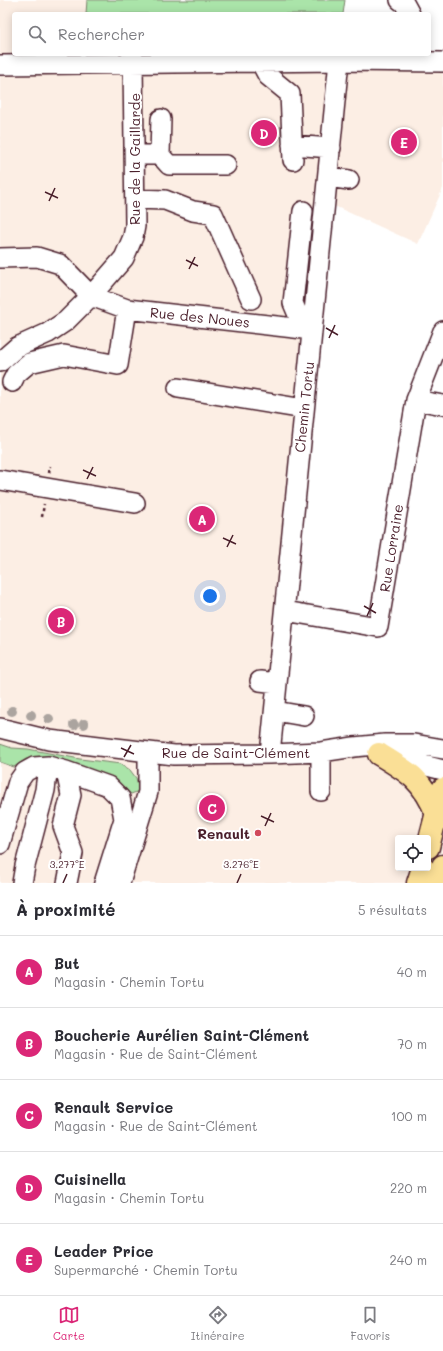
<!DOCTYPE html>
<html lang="fr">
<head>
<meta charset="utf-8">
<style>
  :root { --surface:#fff; --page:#f7f7f7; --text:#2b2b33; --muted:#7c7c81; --line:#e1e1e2; --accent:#db2777 }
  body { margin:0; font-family:Mali,sans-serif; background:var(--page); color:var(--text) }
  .controls { position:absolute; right:12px; bottom:12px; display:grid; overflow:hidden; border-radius:4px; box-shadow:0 2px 10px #0003 }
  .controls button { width:36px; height:36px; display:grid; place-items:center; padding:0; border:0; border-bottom:1px solid var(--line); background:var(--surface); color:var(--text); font:20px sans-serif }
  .you { position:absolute; left:210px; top:596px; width:14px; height:14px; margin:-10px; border:3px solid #fff; border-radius:50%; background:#1a73e8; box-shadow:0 0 0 6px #1a73e833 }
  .badge { display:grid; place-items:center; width:26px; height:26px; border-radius:50%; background:var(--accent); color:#fff; font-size:13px; font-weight:700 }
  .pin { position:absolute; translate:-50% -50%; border:2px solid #fff; box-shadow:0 1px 4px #0006 }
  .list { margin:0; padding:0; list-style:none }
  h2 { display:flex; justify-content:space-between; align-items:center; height:52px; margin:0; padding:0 16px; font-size:17px }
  h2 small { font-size:13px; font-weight:400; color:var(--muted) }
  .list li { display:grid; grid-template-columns:26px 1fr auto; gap:12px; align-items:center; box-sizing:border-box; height:72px; padding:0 16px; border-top:1px solid var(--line) }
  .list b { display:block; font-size:15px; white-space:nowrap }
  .list p { margin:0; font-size:13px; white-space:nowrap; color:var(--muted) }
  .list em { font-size:13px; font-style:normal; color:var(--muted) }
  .icon { flex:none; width:22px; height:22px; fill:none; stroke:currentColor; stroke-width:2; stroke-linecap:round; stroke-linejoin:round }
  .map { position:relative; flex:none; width:443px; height:883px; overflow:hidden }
  .search { position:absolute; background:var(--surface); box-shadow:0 2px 10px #0003; left:12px; right:12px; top:12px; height:44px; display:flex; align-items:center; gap:10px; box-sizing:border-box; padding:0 14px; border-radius:4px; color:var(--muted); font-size:15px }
  .sheet { height:412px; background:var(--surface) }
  nav { display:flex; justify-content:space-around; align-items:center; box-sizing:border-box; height:56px; border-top:1px solid var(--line); background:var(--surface); font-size:11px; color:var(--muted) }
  nav a { display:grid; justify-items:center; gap:2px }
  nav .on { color:var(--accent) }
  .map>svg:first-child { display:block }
</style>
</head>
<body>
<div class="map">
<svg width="443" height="883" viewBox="0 0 443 883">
  <rect width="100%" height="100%" fill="#fff"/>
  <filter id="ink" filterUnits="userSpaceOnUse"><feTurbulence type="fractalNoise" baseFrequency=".025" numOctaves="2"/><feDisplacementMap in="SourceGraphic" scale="8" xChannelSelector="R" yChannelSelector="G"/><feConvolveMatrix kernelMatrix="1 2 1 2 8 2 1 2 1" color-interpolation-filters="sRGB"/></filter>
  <g filter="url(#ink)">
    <path fill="#fceee4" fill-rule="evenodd" d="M0 0H87L86 14H14V54H82V62L443 63V188L418 244 319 199 268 744 443 765V883H0ZM398 838H428V868H398Z"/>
    <path fill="#aae4a9" stroke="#7a826a" d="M87 0H345L343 14H86Z
      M0 744 12 748 28 749 80 759 121 764 130 770 136 778 139 791 131 794 124 787 42 759H26L14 767 0 762Z"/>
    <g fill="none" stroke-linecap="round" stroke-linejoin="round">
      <defs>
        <path id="minor" d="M400 0 404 3 410 14
          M260 61 268 76 290 94 293 160
          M0 65 339 61 443 62
          M292 145 331 148
          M135 155H160L169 165H226
          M160 155 161 119
          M328 177 349 180
          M135 199 165 200 193 211 213 214 251 299
          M303 211 293 303 304 329
          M0 258 37 257 60 264 91 296 127 309 312 330
          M0 362 17 347 48 333 66 321 91 296 124 258 133 237 135 226 133 63
          M12 382 16 374 29 363 64 355 118 365 127 309
          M178 388 304 409
          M416 400 443 405
          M0 480 135 503
          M285 611 378 627 416 400 443 331
          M260 681 277 683
          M275 711 304 716
          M0 728 49 740 174 755 270 754 321 752 354 747 385 744H414L443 749
          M321 752V791
          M270 754 339 61
          M388 756 443 770
          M66 771 108 786 120 798 124 819 104 883
          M0 844 18 782 25 772 34 767 48 766 66 771 71 795 63 826 73 853 67 883
          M22 883 25 866 45 790 48 766
          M120 883 148 792V752"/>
        <path id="major" d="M379 754C409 772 423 780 437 814
          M428 847 443 789
          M418 883 423 868
          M438 883 443 866"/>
      </defs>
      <use href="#minor" stroke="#4a1f2b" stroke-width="22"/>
      <use href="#major" stroke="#4a1f2b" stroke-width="25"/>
      <path stroke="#4a1f2b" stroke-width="2.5" stroke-dasharray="3 3" stroke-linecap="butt" d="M49 473 50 466
        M42 517 44 504"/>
      <use href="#minor" stroke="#fff" stroke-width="19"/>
      <use href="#major" stroke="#fadf96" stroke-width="22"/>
    </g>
    <g fill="#aba49f">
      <circle cx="12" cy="711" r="5"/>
      <circle cx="31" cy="715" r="5"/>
      <circle cx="49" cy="719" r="5"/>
      <circle cx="84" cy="724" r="5"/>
      <circle cx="74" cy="725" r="5"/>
    </g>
  </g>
  <path fill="none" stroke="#4a1f2b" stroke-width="1.5" d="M45 192 58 198M49 201 55 188M186 260 198 266M189 269 195 257M326 328 338 335M329 338 335 325M83 470 96 476M87 479 93 467M223 538 236 544M227 547 233 535M364 606 376 613M367 616 373 603M121 748 134 754M124 757 131 745M261 816 274 822M265 826 271 813M63 883 67 874M237 883 241 874"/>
  <circle fill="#d1495b" stroke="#fff" stroke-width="1.5" cx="258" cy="833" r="4"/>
  <g text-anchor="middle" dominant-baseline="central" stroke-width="4" stroke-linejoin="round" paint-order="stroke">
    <g font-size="14" fill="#4a1f2b" stroke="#fff">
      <text transform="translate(134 159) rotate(-90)">Rue de la Gaillarde</text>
      <text transform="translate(200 317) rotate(6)">Rue des Noues</text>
      <text transform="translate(304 407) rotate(-84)">Chemin Tortu</text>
      <text transform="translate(391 548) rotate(-81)">Rue Lorraine</text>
      <text x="236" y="752">Rue de Saint-Clément</text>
    </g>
    <g font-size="14" font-weight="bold" fill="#4a1f2b" stroke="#fff" text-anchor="end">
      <text x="250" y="833">Renault</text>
    </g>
  </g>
  <g font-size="10" text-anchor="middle" fill="#4a1f2b" stroke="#fff" stroke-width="4" stroke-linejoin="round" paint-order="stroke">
    <text x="67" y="868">3.277°E</text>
    <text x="241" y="868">3.276°E</text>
  </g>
</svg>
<div class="controls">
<button><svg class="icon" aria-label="locate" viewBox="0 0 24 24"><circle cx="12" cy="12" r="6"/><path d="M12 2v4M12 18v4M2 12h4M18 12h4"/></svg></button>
</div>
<div class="you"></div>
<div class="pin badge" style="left:202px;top:519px">A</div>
<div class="pin badge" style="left:61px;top:621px">B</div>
<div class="pin badge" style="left:212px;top:808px">C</div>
<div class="pin badge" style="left:264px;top:133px">D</div>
<div class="pin badge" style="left:404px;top:142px">E</div>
<div class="search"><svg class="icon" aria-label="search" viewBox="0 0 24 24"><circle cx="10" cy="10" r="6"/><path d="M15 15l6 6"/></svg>Rechercher</div>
</div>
<section class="sheet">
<h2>À proximité<small>5 résultats</small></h2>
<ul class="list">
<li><span class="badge">A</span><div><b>But</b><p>Magasin · Chemin Tortu</p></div><em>40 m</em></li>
<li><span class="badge">B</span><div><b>Boucherie Aurélien Saint-Clément</b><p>Magasin · Rue de Saint-Clément</p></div><em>70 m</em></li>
<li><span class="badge">C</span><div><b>Renault Service</b><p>Magasin · Rue de Saint-Clément</p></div><em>100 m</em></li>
<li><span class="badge">D</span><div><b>Cuisinella</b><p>Magasin · Chemin Tortu</p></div><em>220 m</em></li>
<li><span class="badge">E</span><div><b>Leader Price</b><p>Supermarché · Chemin Tortu</p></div><em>240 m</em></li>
</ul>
</section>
<nav>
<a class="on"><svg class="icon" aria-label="map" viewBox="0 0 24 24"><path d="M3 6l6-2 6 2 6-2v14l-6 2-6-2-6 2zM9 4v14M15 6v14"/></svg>Carte</a>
<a><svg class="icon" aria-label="directions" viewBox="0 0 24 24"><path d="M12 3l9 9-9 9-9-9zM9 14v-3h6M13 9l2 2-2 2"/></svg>Itinéraire</a>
<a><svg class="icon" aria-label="saved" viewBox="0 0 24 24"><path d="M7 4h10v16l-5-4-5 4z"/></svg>Favoris</a>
</nav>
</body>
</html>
